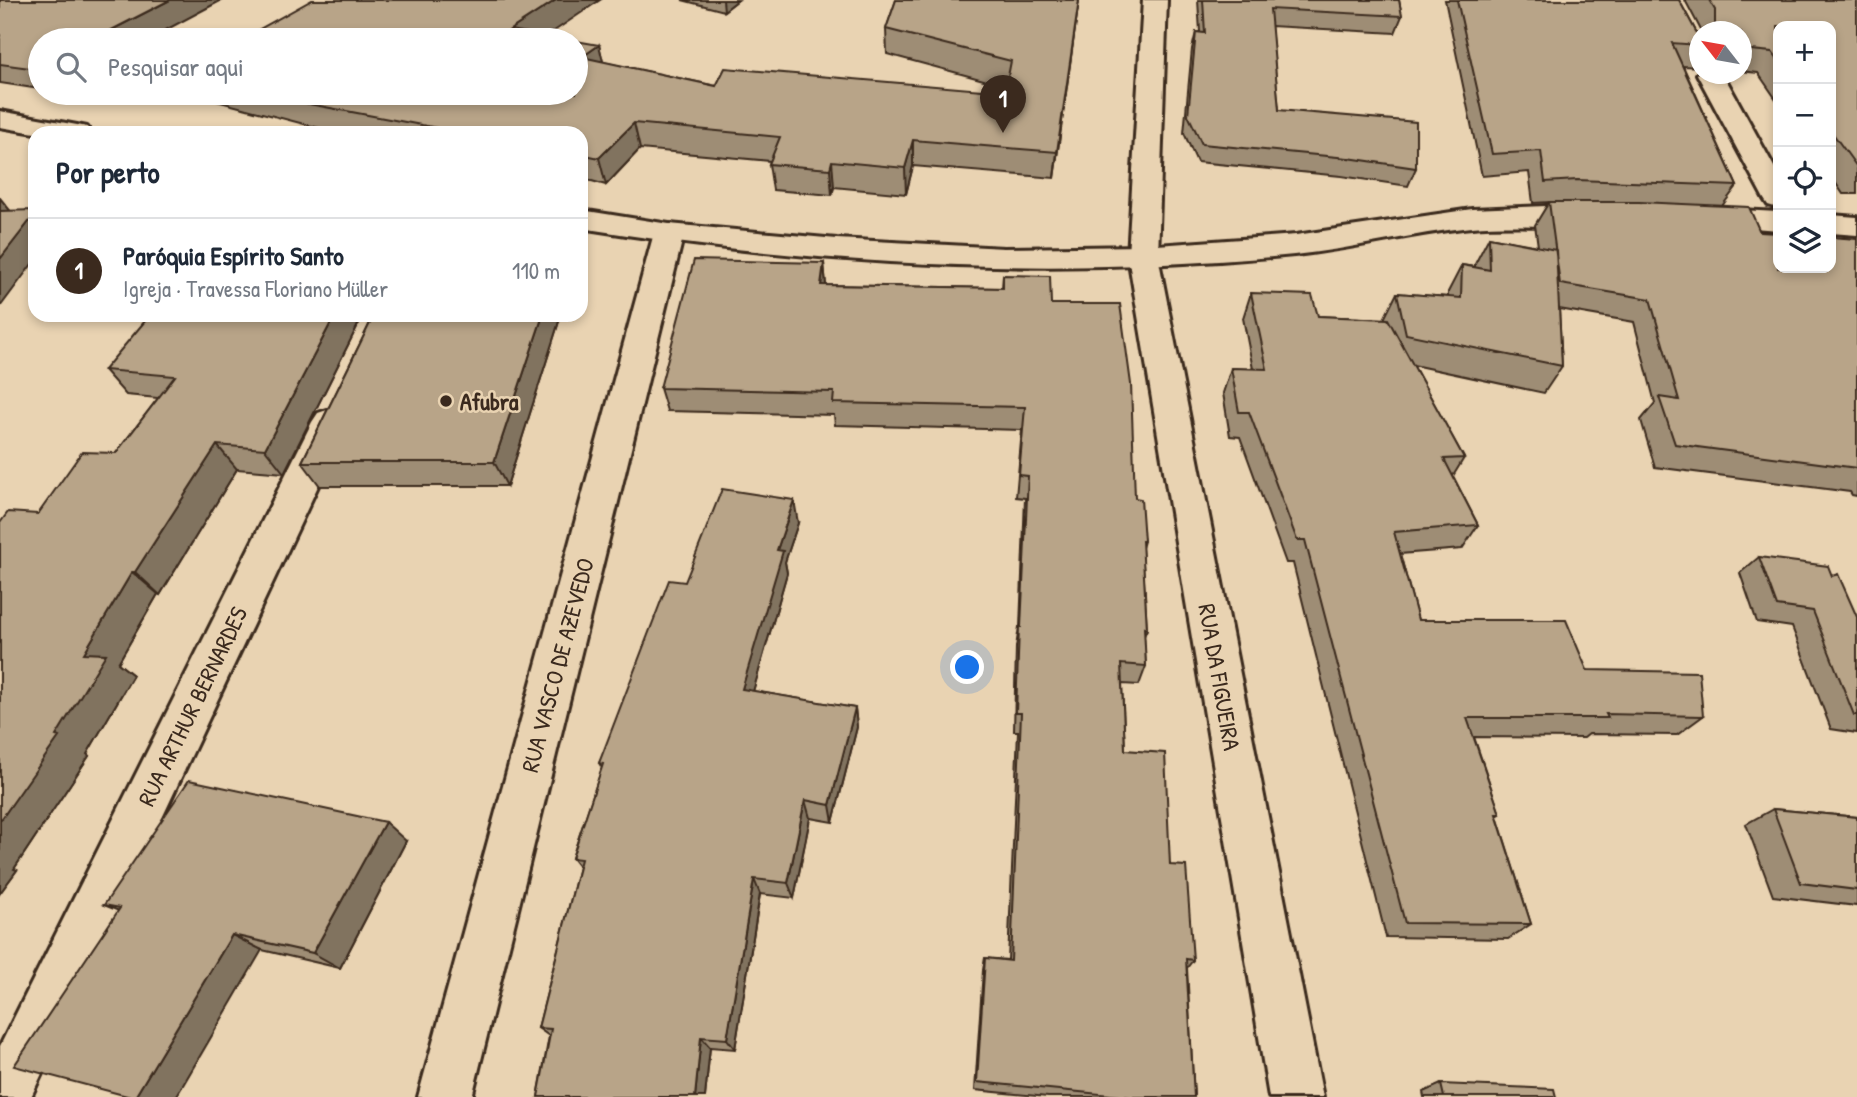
<!DOCTYPE html>
<html lang="pt">
<head>
<meta charset="utf-8">
<style>
  :root { --surface:#fff; --page:#f6f6f7; --text:#1f2937; --muted:#747a83; --line:#e0e1e3; --accent:#3b2a1e }
  body { margin:0; font-family:"Patrick Hand",sans-serif; background:var(--page); color:var(--text) }
  .controls { position:absolute; right:21px; top:21px; display:grid; overflow:hidden; border-radius:14px; box-shadow:0 4px 10px #0003 }
  .controls button { width:63px; height:63px; display:grid; place-items:center; padding:0; border:0; border-bottom:2px solid var(--line); background:var(--surface); color:var(--text); font:35px sans-serif }
  .compass { position:absolute; left:1689px; top:21px; width:63px; height:63px; border-radius:50%; background:var(--surface); box-shadow:0 4px 10px #0003; rotate:301deg }
  .you { position:absolute; left:968px; top:668px; width:24px; height:24px; margin:-18px; border:5px solid #fff; border-radius:50%; background:#1a73e8; box-shadow:0 0 0 10px #1a73e833 }
  .badge { display:grid; place-items:center; width:46px; height:46px; border-radius:50%; background:var(--accent); color:#fff; font-size:23px; font-weight:700 }
  .pin { position:absolute; translate:-50% -58px; filter:drop-shadow(0 2px 4px #0008) }
  .pin::after { content:''; position:absolute; top:37px; width:24px; height:21px; background:inherit; clip-path:polygon(0 0,100% 0,50% 100%) }
  .list { margin:0; padding:0; list-style:none }
  h2 { display:flex; justify-content:space-between; align-items:center; height:91px; margin:0; padding:0 28px; font-size:30px }
  h2 small { font-size:23px; font-weight:400; color:var(--muted) }
  .list li { display:grid; grid-template-columns:46px 1fr auto; gap:21px; align-items:center; box-sizing:border-box; height:105px; padding:0 28px; border-top:2px solid var(--line) }
  .list b { display:block; font-size:26px; white-space:nowrap }
  .list p { margin:0; font-size:23px; white-space:nowrap; color:var(--muted) }
  .list em { font-size:23px; font-style:normal; color:var(--muted) }
  .icon { flex:none; width:38px; height:38px; fill:none; stroke:currentColor; stroke-width:2; stroke-linecap:round; stroke-linejoin:round }
  .map { position:relative; flex:none; width:1857px; height:1097px; overflow:hidden }
  .search { position:absolute; background:var(--surface); box-shadow:0 4px 10px #0003; left:28px; top:28px; width:560px; height:77px; display:flex; align-items:center; gap:18px; box-sizing:border-box; padding:0 24px; border-radius:38px; color:var(--muted); font-size:26px }
  .panel { position:absolute; background:var(--surface); box-shadow:0 4px 10px #0003; left:28px; top:126px; width:560px; height:196px; border-radius:21px }
  .map>svg:first-child { display:block }
</style>
</head>
<body>
<div class="map">
<svg width="1857" height="1097" viewBox="0 0 1857 1097">
  <rect width="100%" height="100%" fill="#e9d3b2"/>
  <filter id="ink" filterUnits="userSpaceOnUse"><feTurbulence type="fractalNoise" baseFrequency=".0143" numOctaves="2"/><feDisplacementMap in="SourceGraphic" scale="14" xChannelSelector="R" yChannelSelector="G"/><feConvolveMatrix kernelMatrix="1 2 1 2 8 2 1 2 1" color-interpolation-filters="sRGB"/></filter>
  <g filter="url(#ink)">
    <g fill="none" stroke-linecap="round" stroke-linejoin="round">
      <defs>
        <path id="minor" d="M1143 0H1167L1158 256 1323 1097H1269L1128 256Z
          M1700 71V74H1723L1778 174V208L1768 205 1764 199 1697 74Z
          M669 224 680 226 684 233 472 1097H418L654 233 658 226Z
          M330 409 342 413 348 422 31 1097H0V1046L312 422 318 413Z"/>
        <path id="secondary" d="M0 111 77 125 87 127 91 133H35L0 127Z
          M1594 204 1604 207 1609 213 1604 219C1562 230 1515 223 1472 227 1413 233 1354 249 1294 255 1057 278 816 266 581 228V210L669 224 837 239 1004 248 1143 246 1296 235 1472 209Z
          M1703 208 1778 212V230L1693 223 1688 217 1693 211Z
          M1831 215 1857 217V235L1831 233Z"/>
      </defs>
      <use href="#minor" stroke="#3b2a1e" stroke-width="6"/>
      <use href="#secondary" stroke="#3b2a1e" stroke-width="6"/>
      <use href="#minor" fill="#e9d3b2" fill-rule="evenodd"/>
      <use href="#secondary" fill="#e9d3b2" fill-rule="evenodd"/>
    </g>
    <path fill="#9e8d75" stroke="#3b2a1e" stroke-width="2" d="M0 0 40 40V89L0 83Z
      M682 0H738L724 11Z
      M896 0H1079L1054 178 913 166 906 194 834 187 832 195 773 190 769 164 770 161 640 149 606 185 581 178V133H341L323 129 201 97 199 93H576L599 45 603 62 716 86 1005 92 1006 86 887 54 886 29Z
      M1198 0H1399L1402 16 1395 33 1271 26 1279 110 1416 168 1408 186 1341 176 1197 162 1184 133 1192 49 1196 32H1200Z
      M1445 0H1679L1699 37V67L1683 66 1737 186 1722 206 1760 232 1857 239V496L1852 495 1850 492 1655 467 1641 420 1655 403 1634 322 1559 309 1562 366 1544 393 1413 365 1464 458 1453 476 1478 525 1462 549 1400 554 1418 620 1587 670 1703 716 1677 735 1589 734 1584 738 1474 737 1500 814 1497 816 1531 924 1508 939 1386 937 1293 563H1286L1240 437 1230 436 1223 393 1231 368 1253 369 1243 318 1251 293 1318 316 1384 319 1397 293 1448 297V292L1462 265 1475 267V264L1489 237 1538 246 1535 225 1549 202 1533 203 1529 172 1482 176Z
      M1685 0H1857V194H1843L1831 176V26H1778V102L1758 73 1741 71V32H1702Z
      M824 263 826 285 1002 288 1003 275 1051 304 1135 498 1144 541 1142 548 1147 629 1144 636 1146 666 1139 685 1122 684 1125 750 1170 865 1193 960 1187 968 1194 1097H1048L975 1090 983 970 985 958 1008 960 1018 731H1014L1016 647 1019 627H1020L1025 498 1016 497 1022 430 835 425 834 415 667 411 660 388Z
      M363 315 284 473 237 469 160 595 158 594 118 663 133 675 87 754 89 756 14 869 17 870 0 893V523L38 514 116 453 158 398 126 395 104 370Z
      M374 315H561L507 486H320L302 462Z
      M798 523 785 562 787 573 753 691 855 708 857 727 833 822 810 818 794 898 760 894 735 1049 710 1047 705 1097H538L549 1036 538 1028 579 867 572 858 602 768 599 763 685 582Z
      M1759 557 1832 576 1857 617V733L1831 729 1792 627 1757 622 1740 573Z
      M1773 809 1857 817V906L1773 896 1746 824Z
      M406 841 340 968 262 950 119 911 104 905Z
      M1441 1084 1556 1097H1424L1423 1092Z"/>
    <path fill="#81735f" stroke="#3b2a1e" stroke-width="2" d="M170 0H222L147 40H92Z
      M556 0H600L541 40 510 30Z
      M723 0H738L724 11Z
      M1079 0 1054 178 1057 152Z
      M599 45 605 70 582 57Z
      M634 123 640 149 606 185 599 158Z
      M913 140V166L906 194 905 168Z
      M832 161 834 187 832 195 830 169Z
      M0 198 13 214 0 230Z
      M35 214V260L0 307V259Z
      M824 263 826 286 821 285Z
      M335 315H363L284 473 265 449Z
      M543 315H561L507 486 494 462Z
      M217 445 237 469 160 595 135 572Z
      M794 500 798 523 785 562 787 573 748 709 742 689 777 550Z
      M132 572 158 594 118 663 133 675 87 754 89 756 14 869 17 870 0 893V821L56 736 84 653Z
      M855 708 857 727 833 822 830 805Z
      M805 800 810 818 794 898 788 883Z
      M385 822 406 841 340 968 313 953Z
      M754 879 760 894 735 1049 727 1039Z
      M232 935 262 950 176 1097H135Z
      M701 1037 710 1047 705 1097H695Z"/>
    <path fill="#b8a488" stroke="#3b2a1e" stroke-width="2" d="M0 0H170L92 40H40V67L37 69 0 64Z
      M312 0H556L510 30 571 40H240Z
      M896 0H1079L1057 152 913 140 905 168 832 161 830 169 769 164 780 137 634 123 599 158 581 154V133H495L485 130 480 133H464L309 104 268 93H576V41L599 45 582 57 716 86 725 68 1005 92 1011 61 886 29Z
      M1203 0H1399L1402 16 1270 9 1279 110 1416 122V168L1348 158 1202 144 1188 115 1196 32 1205 33Z
      M1457 0H1679L1699 37V45L1672 43 1737 186 1577 180 1545 182 1541 151 1492 154Z
      M1709 0H1857V167L1831 131V26H1778V60L1772 52 1741 49V32H1715V10Z
      M1549 202H1639L1749 207 1760 232 1778 233V268H1831V237L1857 239V468L1675 444 1659 397 1679 400 1650 299 1560 284Z
      M35 210V214L0 259V211Z
      M1489 237 1556 250 1562 366 1406 334 1397 293 1461 298 1462 265 1490 270Z
      M694 260 824 263 821 285 1003 288V275L1050 276 1051 304H1120L1131 384 1135 498 1141 499 1144 541H1142L1147 629 1144 628 1146 666 1121 664 1125 750 1165 753 1170 865 1186 866 1193 960 1186 959 1194 1097H1131L977 1082 985 958 1011 961 1021 713H1016L1019 627H1021L1028 476 1019 475 1025 407 833 403 834 392 660 388Z
      M1251 293 1312 295 1318 316 1388 319 1464 458 1444 459 1478 525 1394 532 1418 620H1566L1587 670 1699 672 1703 716 1606 714 1608 718H1467L1500 814H1496L1531 924 1405 923 1305 540H1297L1249 412H1239L1231 368 1267 369Z
      M150 315H335L265 449 217 445 135 572H132L84 653 106 654 56 736 59 737 0 821V523L8 512 38 514 82 452 116 453 175 376 104 370Z
      M374 315H543L494 462H302Z
      M722 489 794 500 777 550 783 551 742 689 855 708 830 805 805 800 788 883 754 879 727 1039 701 1037 695 1097H538L551 1029 538 1028 581 859 572 858 603 764 599 763 669 580 685 582Z
      M1759 557 1828 566 1832 576 1838 574 1857 617V715H1854L1813 611 1777 606Z
      M189 780 385 822 313 953 232 935 135 1097H131L14 1066 120 908 104 905Z
      M1773 809 1857 817V890L1801 883Z
      M1441 1084 1554 1089 1556 1097H1444Z"/>
  </g>
  <circle fill="#3b2a1e" stroke="#e9d3b2" stroke-width="2.5" cx="446" cy="401" r="7"/>
  <g text-anchor="middle" dominant-baseline="central" stroke-width="5" stroke-linejoin="round" paint-order="stroke">
    <g font-size="24" font-weight="bold" fill="#3b2a1e" stroke="#e9d3b2" text-anchor="start">
      <text x="460" y="401">Afubra</text>
    </g>
    <g font-size="24" fill="#3b2a1e" stroke="#e9d3b2">
      <text transform="translate(557 665) rotate(-75)">RUA VASCO DE AZEVEDO</text>
      <text transform="translate(1220 677) rotate(80)">RUA DA FIGUEIRA</text>
      <text transform="translate(192 706) rotate(-64)">RUA ARTHUR BERNARDES</text>
    </g>
  </g>
</svg>
<div class="controls">
<button>+</button>
<button>−</button>
<button><svg class="icon" aria-label="locate" viewBox="0 0 24 24"><circle cx="12" cy="12" r="6"/><path d="M12 2v4M12 18v4M2 12h4M18 12h4"/></svg></button>
<button><svg class="icon" aria-label="layers" viewBox="0 0 24 24"><path d="M12 4l9 5-9 5-9-5zM3 14l9 5 9-5"/></svg></button>
</div>
<svg class="compass" viewBox="-18 -18 36 36"><path d="M0-13l5 13h-10z" fill="#e53935"/><path d="M0 13l5-13h-10z" fill="#747a83"/></svg>
<div class="you"></div>
<div class="pin badge" style="left:1003px;top:133px">1</div>
<div class="search"><svg class="icon" aria-label="search" viewBox="0 0 24 24"><circle cx="10" cy="10" r="6"/><path d="M15 15l6 6"/></svg>Pesquisar aqui</div>
<section class="panel">
<h2>Por perto<small></small></h2>
<ul class="list">
<li><span class="badge">1</span><div><b>Paróquia Espírito Santo</b><p>Igreja · Travessa Floriano Müller</p></div><em>110 m</em></li>
</ul>
</section>
</div>
</body>
</html>
